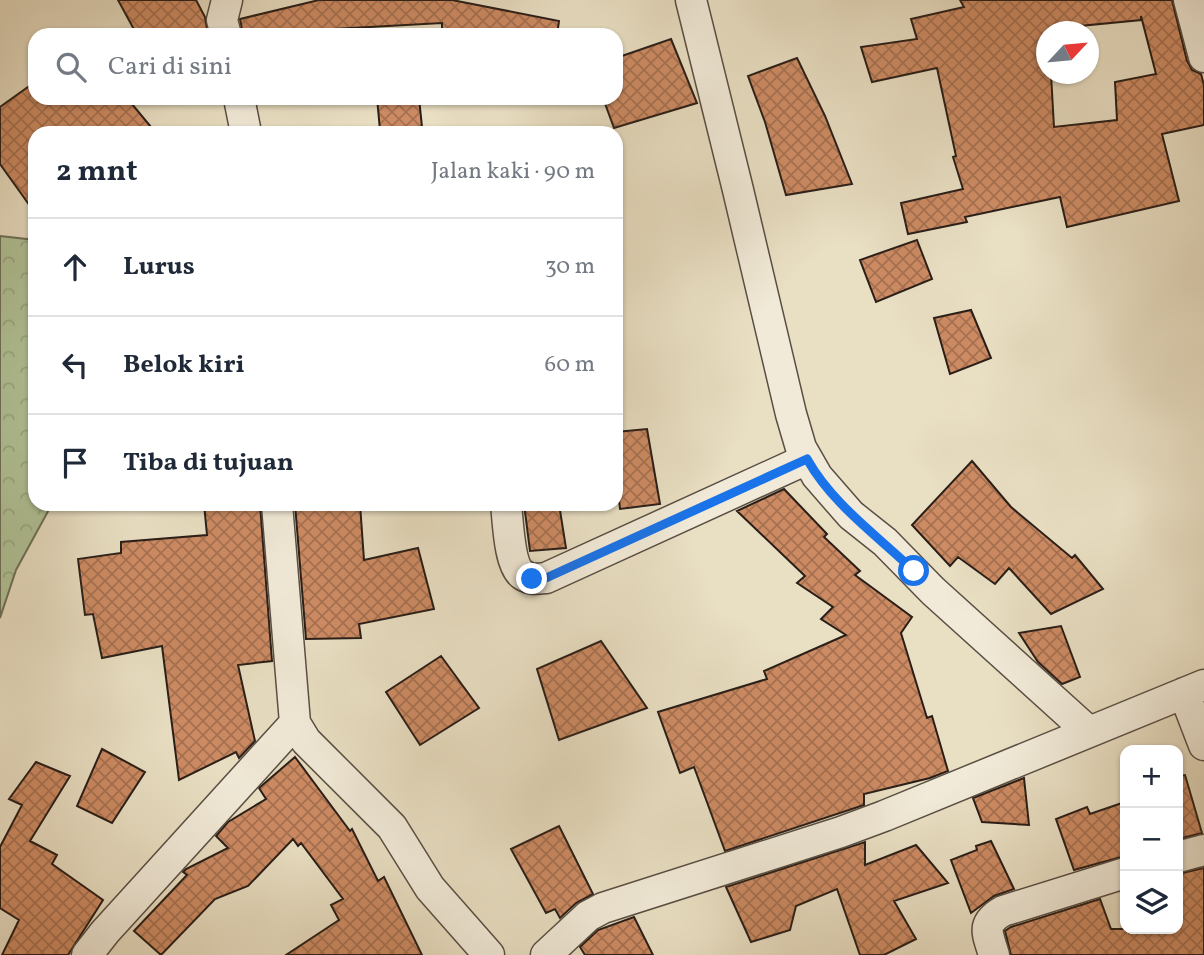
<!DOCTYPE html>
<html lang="id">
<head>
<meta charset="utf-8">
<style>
  :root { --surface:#fff; --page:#f2f2f3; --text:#1f2937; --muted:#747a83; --line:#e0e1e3 }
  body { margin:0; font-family:Vollkorn,serif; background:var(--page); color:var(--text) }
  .controls { position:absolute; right:21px; bottom:21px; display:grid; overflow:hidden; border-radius:14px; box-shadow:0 2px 5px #0004 }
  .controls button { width:63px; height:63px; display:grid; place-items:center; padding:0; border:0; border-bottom:2px solid var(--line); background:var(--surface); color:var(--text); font:35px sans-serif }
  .compass { position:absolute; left:1036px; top:21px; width:63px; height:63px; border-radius:50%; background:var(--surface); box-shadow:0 2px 5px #0004; rotate:64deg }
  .stop { position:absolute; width:21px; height:21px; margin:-16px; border:5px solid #1a73e8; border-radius:50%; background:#fff }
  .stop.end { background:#1a73e8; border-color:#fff; box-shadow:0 2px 7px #0008 }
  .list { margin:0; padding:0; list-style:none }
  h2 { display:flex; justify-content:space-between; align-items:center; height:91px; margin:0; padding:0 28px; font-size:30px }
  h2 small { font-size:23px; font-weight:400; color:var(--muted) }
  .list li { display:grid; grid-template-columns:46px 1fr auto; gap:21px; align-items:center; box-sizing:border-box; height:98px; padding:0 28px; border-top:2px solid var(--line) }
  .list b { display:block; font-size:26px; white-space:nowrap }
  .list em { font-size:23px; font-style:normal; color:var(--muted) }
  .icon { flex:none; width:38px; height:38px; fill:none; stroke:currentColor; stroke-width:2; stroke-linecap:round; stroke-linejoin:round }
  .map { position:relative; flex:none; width:1204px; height:955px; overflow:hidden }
  .search { position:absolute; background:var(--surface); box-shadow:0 2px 5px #0004; left:28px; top:28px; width:595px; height:77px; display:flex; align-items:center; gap:18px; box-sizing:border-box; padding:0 24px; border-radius:21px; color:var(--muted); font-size:26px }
  .panel { position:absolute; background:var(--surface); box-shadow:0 2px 5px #0004; left:28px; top:126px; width:595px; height:385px; border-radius:21px }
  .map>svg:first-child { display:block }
</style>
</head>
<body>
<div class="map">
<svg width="1204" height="955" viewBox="0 0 1204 955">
  <defs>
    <pattern id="forest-crowns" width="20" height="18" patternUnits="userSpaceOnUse" patternTransform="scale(1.75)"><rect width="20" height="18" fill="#b1c398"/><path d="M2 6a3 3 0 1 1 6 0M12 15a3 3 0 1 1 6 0" fill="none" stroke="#98a782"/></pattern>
    <pattern id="building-cross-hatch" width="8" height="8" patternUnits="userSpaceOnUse" patternTransform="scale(1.75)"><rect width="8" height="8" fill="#cd8b63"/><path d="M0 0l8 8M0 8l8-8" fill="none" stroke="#a67151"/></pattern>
  </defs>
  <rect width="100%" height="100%" fill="#e9dfc3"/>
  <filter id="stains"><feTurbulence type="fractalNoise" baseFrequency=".00286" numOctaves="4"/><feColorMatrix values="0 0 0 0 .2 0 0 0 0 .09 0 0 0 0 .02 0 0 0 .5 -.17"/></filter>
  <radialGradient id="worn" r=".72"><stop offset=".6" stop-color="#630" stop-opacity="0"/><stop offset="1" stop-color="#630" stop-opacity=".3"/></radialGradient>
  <path fill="url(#forest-crowns)" stroke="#6d7058" stroke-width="2" d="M0 236 35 240V504H52L16 570 0 618Z"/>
  <path fill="url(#building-cross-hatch)" stroke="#291e18" stroke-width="2" fill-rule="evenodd" d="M118 0H196L205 17 208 35H137Z
    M319 0H452L559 21 557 35H442V23L334 29 336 35H243L240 19Z
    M960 0H1172L1187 61 1192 70 1201 74 1204 85V125L1162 134 1179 201 1067 227 1060 197 965 217 967 222 908 234 901 203 963 189 953 157 956 156 937 68 872 82 861 47 917 39 911 19 964 7ZM1141 16 1156 74 1115 82 1117 120 1054 127 1051 74H1046V32H1049V29L1141 20Z
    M671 39 697 103 614 128 603 98H616V58Z
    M797 58 825 116 852 184 786 195 765 122 748 76Z
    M35 82V98H127L156 133H35V213L0 164V107Z
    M377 98H419L422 127 380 130Z
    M917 240 932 279 876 302 860 260Z
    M971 310 991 358 950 374 934 318Z
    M647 429 660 504 620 509 616 471V432Z
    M972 461 1011 507 1072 558 1075 555 1103 589 1051 614 1009 568 995 584 958 557 950 566 912 525Z
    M784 489 827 534 824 537 860 571 855 575 912 617 901 633 927 718 932 716 948 771 930 778 864 794V805L725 851 694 767 680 773 658 712 767 679 764 671 846 635 821 619 833 607 797 583 805 576 737 511Z
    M204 504H260L272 661 238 665 255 741 239 758 236 752 179 780 162 646 102 658 93 614 85 615 78 559 121 553V542L207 535Z
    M295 504H360L364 560 418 548 434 609 359 624 361 638 306 639Z
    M524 504H559L566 548 530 551Z
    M1061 626 1080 677 1062 684 1038 662 1019 633Z
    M601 641 647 708 559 740 537 669Z
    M441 656 479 708 420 745 386 692Z
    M102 749 145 772 112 823 77 806Z
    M295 757 350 831 352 829 378 881 384 877 422 955H286L339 920 331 905 343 899 301 843 298 846 293 839 248 886 215 899 161 955 134 931 187 875 183 872 186 869 228 848 216 836 228 822 266 799 259 788Z
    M36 762 70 776 30 841 57 855 52 864 103 900 68 955H2L19 920 0 908V847L22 805 9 799Z
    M1185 775 1202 833 1178 839V776Z
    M1024 778 1029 825 982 822 973 798Z
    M1125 802V856L1074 870 1056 819 1087 807 1090 814Z
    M559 826 593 894 576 903 560 918 555 909 546 913 511 849Z
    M991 841 1014 889 994 896 971 913 951 860 977 850 976 846Z
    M865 842V865L916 845 948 883 894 901 916 939 884 955H860L837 889 796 906 790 930 751 942 726 887Z
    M1204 868V955H1011L1005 931 1011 927 1100 899 1111 929H1178V874Z
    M634 917 653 955H585L580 947 598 930Z"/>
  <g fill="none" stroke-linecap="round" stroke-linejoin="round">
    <defs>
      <path id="minor" d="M691 0 738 190 791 414 801 448 817 476 851 515 885 542 933 591 1089 732
        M1189 0 1204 57
        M226 35 222 20 227 0
        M239 98 246 133
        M277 504 295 723 306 741 392 827 430 888 489 955
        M506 504C508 521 509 566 523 575 531 580 537 579 546 578L807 459
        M1184 693 1204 745
        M1178 857 1204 850
        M87 955 105 932 295 723
        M546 955 588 916 603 908 841 832 884 816 1204 685
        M994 955C988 934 980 924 1003 911L1125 873"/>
    </defs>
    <use href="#minor" stroke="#594e43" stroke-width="33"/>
    <use href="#minor" stroke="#f1ead8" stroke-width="30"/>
  </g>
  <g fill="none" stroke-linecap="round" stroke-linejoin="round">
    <path stroke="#1a73e8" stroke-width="9" d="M532 579 546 578 807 459C833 505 877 535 914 571"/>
  </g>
  <rect width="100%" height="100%" filter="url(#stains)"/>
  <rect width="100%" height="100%" fill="url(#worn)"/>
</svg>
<div class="controls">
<button>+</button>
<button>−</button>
<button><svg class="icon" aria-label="layers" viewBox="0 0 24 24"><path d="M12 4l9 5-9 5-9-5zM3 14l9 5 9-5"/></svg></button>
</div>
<svg class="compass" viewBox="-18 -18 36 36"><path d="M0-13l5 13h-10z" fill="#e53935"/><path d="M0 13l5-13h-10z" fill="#747a83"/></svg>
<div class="stop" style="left:914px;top:571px"></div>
<div class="stop end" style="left:532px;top:579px"></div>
<div class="search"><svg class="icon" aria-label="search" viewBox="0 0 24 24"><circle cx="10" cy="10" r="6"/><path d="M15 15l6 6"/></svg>Cari di sini</div>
<section class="panel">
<h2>2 mnt<small>Jalan kaki · 90 m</small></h2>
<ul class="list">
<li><svg class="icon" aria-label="ahead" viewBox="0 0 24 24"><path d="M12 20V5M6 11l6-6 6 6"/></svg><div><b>Lurus</b></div><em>30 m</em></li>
<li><svg class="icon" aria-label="left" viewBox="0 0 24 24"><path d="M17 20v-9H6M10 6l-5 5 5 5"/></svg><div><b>Belok kiri</b></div><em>60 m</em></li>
<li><svg class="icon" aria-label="arrive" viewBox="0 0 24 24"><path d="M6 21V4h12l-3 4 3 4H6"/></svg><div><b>Tiba di tujuan</b></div></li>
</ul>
</section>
</div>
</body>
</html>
